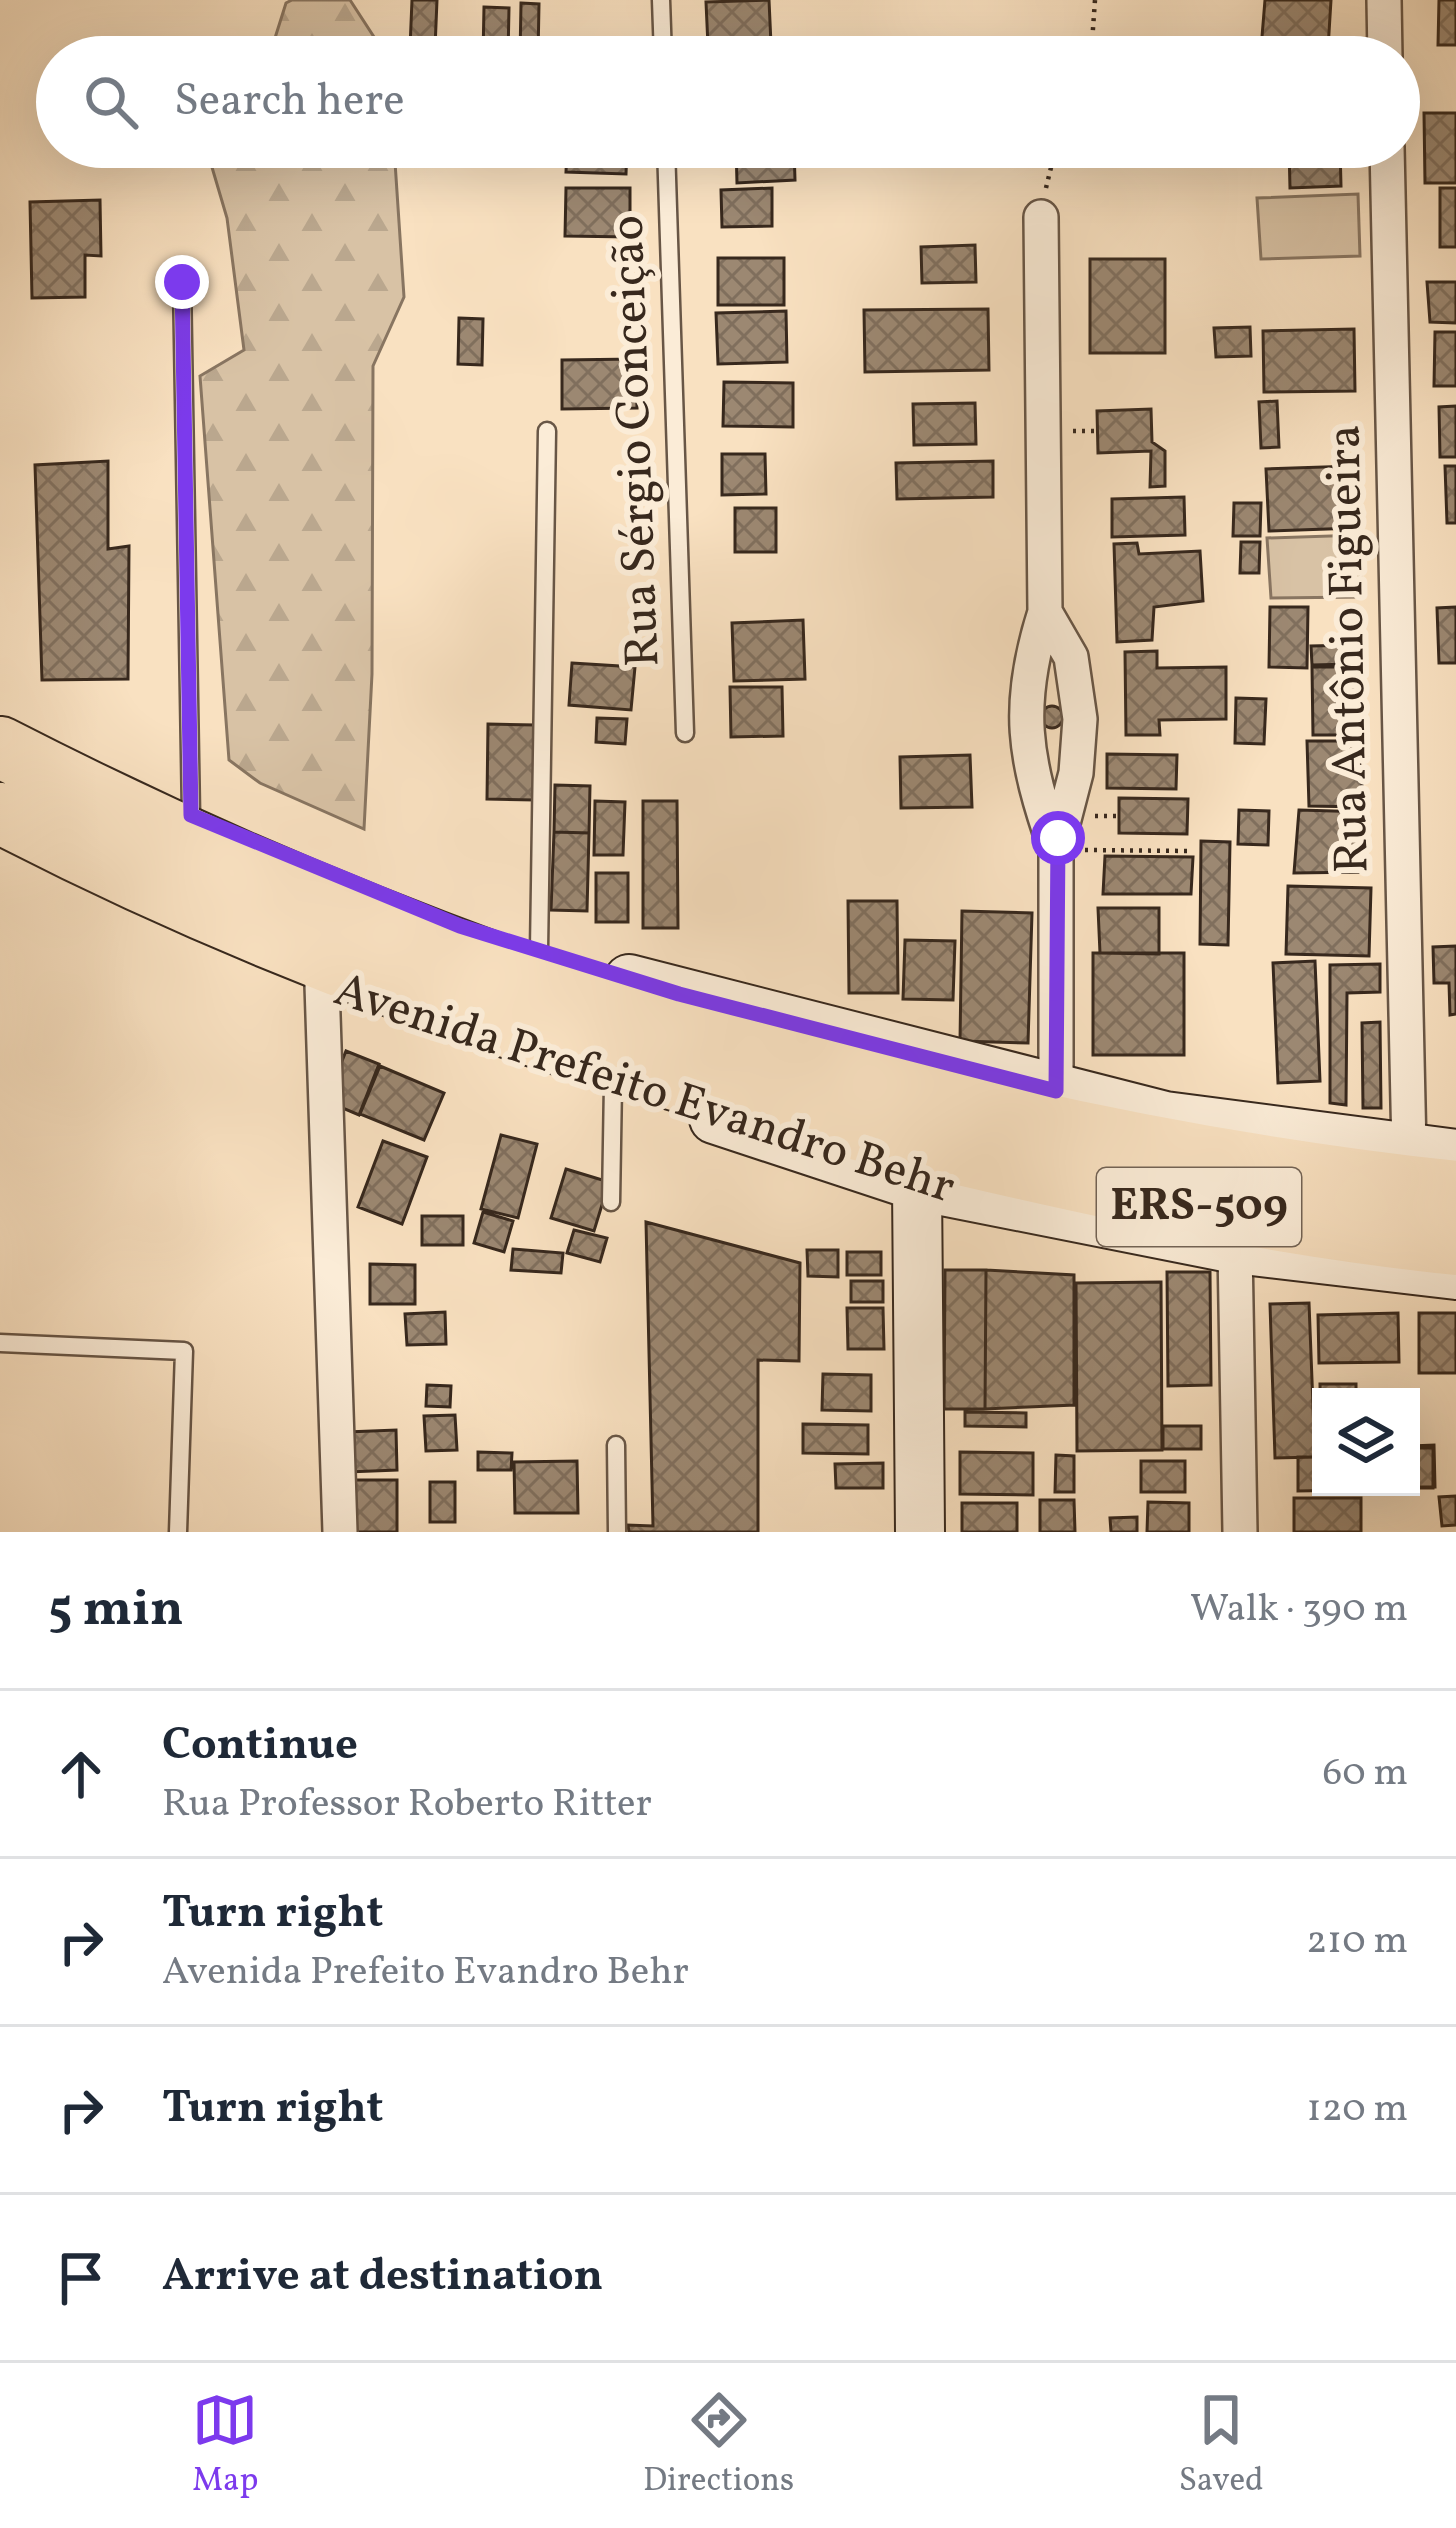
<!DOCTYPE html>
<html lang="en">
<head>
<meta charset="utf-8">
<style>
  :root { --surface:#fff; --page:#f2f2f3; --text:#1f2937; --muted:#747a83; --line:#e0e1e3; --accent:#7c3aed }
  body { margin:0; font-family:Vollkorn,serif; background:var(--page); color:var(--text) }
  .controls { position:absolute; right:36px; bottom:36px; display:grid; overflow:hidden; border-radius:0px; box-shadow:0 12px 48px #0002 }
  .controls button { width:108px; height:108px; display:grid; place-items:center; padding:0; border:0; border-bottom:3px solid var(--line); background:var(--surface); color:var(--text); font:60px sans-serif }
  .stop { position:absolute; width:36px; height:36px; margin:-27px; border:9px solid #7c3aed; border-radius:50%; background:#fff }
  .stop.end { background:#7c3aed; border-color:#fff; box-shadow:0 3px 12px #0008 }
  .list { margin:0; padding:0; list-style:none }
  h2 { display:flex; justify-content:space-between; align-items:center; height:156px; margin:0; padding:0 48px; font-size:51px }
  h2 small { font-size:39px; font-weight:400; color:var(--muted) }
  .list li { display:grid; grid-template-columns:78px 1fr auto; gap:36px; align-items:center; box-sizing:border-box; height:168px; padding:0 48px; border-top:3px solid var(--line) }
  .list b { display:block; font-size:45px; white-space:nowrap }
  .list p { margin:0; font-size:39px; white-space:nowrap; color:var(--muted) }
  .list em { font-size:39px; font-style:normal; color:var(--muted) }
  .icon { flex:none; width:66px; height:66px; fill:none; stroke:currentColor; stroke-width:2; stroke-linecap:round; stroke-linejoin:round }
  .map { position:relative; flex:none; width:1456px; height:1532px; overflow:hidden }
  .search { position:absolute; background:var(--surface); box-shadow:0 12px 48px #0002; left:36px; right:36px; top:36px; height:132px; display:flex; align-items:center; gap:30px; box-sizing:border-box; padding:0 42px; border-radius:66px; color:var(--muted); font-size:45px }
  .sheet { height:828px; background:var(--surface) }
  nav { display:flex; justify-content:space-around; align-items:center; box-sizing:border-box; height:168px; border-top:3px solid var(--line); background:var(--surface); font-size:33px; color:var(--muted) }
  nav a { display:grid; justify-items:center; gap:6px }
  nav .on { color:var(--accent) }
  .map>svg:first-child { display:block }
</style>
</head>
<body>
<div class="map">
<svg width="1456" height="1532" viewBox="0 0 1456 1532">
  <defs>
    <pattern id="forest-firs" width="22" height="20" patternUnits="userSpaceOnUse" patternTransform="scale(3)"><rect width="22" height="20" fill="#d8c2a5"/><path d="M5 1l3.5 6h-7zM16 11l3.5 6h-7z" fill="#baa78e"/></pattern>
    <pattern id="building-cross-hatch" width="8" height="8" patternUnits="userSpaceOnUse" patternTransform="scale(3)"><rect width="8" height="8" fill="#9c8872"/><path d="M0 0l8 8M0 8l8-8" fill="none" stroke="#806f5d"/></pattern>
  </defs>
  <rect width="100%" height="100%" fill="#f9e1c1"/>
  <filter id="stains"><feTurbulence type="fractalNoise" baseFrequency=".00167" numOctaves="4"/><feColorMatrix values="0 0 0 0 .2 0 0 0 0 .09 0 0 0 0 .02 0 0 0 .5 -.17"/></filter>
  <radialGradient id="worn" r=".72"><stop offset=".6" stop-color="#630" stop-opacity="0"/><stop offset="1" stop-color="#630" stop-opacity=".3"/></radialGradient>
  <path fill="#d8c2a5" stroke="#887561" stroke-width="3" d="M1358 194 1360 256 1261 259 1257 198Z
    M1360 535 1361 597 1271 598 1267 538Z"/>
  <path fill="url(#forest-firs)" stroke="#887561" stroke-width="3" d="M292 0H350L387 57H269L286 3Z
    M206 147H394L404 297 373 366 372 674 364 829 260 783 229 760 200 376 244 350 227 218Z"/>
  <path fill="url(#building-cross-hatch)" stroke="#37281d" stroke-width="3" d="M412 0H437L435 48H410Z
    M769 0 771 44 708 46 706 2Z
    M1265 0H1331L1328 49H1261Z
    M1439 0H1456V45H1438Z
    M521 3 539 4 538 57H520Z
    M484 7 509 8 508 56H483Z
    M1424 113H1456V183H1425Z
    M567 147H627L626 174 566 172Z
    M736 147H794L795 180 737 183Z
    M1289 147H1340L1341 186 1290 188Z
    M566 188H630V237L565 236Z
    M772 188V226L722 227 721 190Z
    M1440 188H1456V247H1440Z
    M100 200 101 256 85 255V297L32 298 30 202Z
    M975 245 976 282 922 283 921 247Z
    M718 258H784V305H718Z
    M1090 259H1165V353H1090Z
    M1427 282H1456V323L1430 322Z
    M988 309 989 370 865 372 864 310Z
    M786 311 787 362 718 364 716 313Z
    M459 318 483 319 482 365 458 364Z
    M1250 327 1251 356 1216 357 1214 328Z
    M1354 329 1355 391 1264 392 1263 331Z
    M1435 332H1456V386H1434Z
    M636 359 637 408 562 409V360Z
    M724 382 793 383V427L723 426Z
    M1277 401 1279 447 1261 448 1259 402Z
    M975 403 976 444 914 445 913 404Z
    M1456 406V457H1440L1439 407Z
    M1151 409 1152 442 1165 451V486L1150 487 1151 451 1098 453 1097 411Z
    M722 454H765L766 494 722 495Z
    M108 461V549L129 546 128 679 42 680 35 465Z
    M993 461V497L897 499 896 463Z
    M1353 466 1355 528 1269 531 1266 469Z
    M1445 466H1456V523H1447Z
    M1184 497 1185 535 1112 537V499Z
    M1234 503H1261L1260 536H1233Z
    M735 508H776V552H735Z
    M1241 542H1260L1259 573H1240Z
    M1137 543 1139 554 1200 551 1203 601 1154 607 1152 640 1117 642 1114 544Z
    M1270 607H1308L1307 668 1269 667Z
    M1456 607V663H1439L1437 608Z
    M803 620 805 679 734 681 732 623Z
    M1353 645V664L1312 665 1311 646Z
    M1157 651V668L1226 667V719L1159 720 1160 735H1126L1125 652Z
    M572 663 635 667 631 710 569 705Z
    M1312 667H1359V735H1313Z
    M730 687H782L783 736 731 737Z
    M1236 698 1266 699 1264 744 1235 743Z
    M1041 717a11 11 0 1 1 22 0a11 11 0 1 1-22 0Z
    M597 718 627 719 625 744 596 742Z
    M488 724 535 725 534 800 487 799Z
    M1307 741H1358L1364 807 1309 806Z
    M1107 754 1177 755 1176 789 1107 788Z
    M970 755 972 807 901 808 900 757Z
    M555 785 590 786 589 833 554 832Z
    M1119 798 1188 799 1187 834 1119 833Z
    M595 801 625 802 623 855H594Z
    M643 801H677L678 928H643Z
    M1239 810 1269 811 1268 845 1238 844Z
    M1299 810 1367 812 1366 872 1294 873Z
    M554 832 589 833 587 911 551 910Z
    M1201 841 1230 842 1228 945 1200 944Z
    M1105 856 1193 857 1191 894H1103Z
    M596 873H628V922H596Z
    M1288 886 1371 888 1369 956 1286 954Z
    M848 901H897L898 993H849Z
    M1098 908H1159V954L1100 953Z
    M962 911 1032 913 1028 1043 960 1041Z
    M905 940 955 941 953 1000 903 999Z
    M1456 946V1014L1450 1015 1449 983H1434L1433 947Z
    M1093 953H1184V1055H1093Z
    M1315 961 1320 1081 1278 1083 1273 963Z
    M1380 964V992L1347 993 1346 1105 1330 1103V965Z
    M1380 1022 1381 1108H1363L1362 1023Z
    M346 1051 379 1064 359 1115 326 1101Z
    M380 1066 444 1093 424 1140 360 1114Z
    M501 1135 537 1144 518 1218 481 1209Z
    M383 1141 427 1157 402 1224 358 1207Z
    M566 1169 609 1182 594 1231 551 1218Z
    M483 1212 513 1221 504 1252 474 1243Z
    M422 1216H463V1245H422Z
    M646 1222 800 1263 799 1361 758 1360V1532H629L628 1525 653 1526Z
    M574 1230 607 1238 600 1262 567 1253Z
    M513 1249 563 1253 561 1273 511 1270Z
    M807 1250H838V1277L808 1276Z
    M847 1252H881V1275H847Z
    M370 1264 415 1265V1304H370Z
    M945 1270H986L985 1409H944Z
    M986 1270 1074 1275V1405L985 1409Z
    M1167 1272H1210L1211 1385 1168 1386Z
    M851 1281H883V1302H851Z
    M1161 1282 1162 1450 1077 1451 1076 1283Z
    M1309 1303 1315 1457 1275 1458 1270 1304Z
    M847 1308H883L884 1349H848Z
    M445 1312 446 1344 407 1345 405 1314Z
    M1398 1313 1399 1362 1319 1363 1318 1315Z
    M1419 1313H1456V1373H1419Z
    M823 1374 871 1375V1411L822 1410Z
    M1320 1384H1356V1397H1321V1442Z
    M427 1385 451 1386 450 1407 426 1406Z
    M965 1412 1026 1413V1427L965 1426Z
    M455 1415 457 1450 426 1451 424 1416Z
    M803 1424 868 1425V1454L803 1453Z
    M1163 1426H1201V1449H1163Z
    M396 1430 397 1470 348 1472 347 1432Z
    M1434 1445 1435 1487H1408L1411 1446Z
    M1411 1448H1433V1488H1405L1411 1487Z
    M478 1452 512 1453 511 1470H478Z
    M960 1452 1033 1453V1495L960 1494Z
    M1056 1455 1074 1456V1492H1055Z
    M1298 1457H1321V1487L1353 1490 1298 1491Z
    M577 1461 578 1513H515L514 1462Z
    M1141 1461H1185V1492H1141Z
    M883 1463V1488H836L835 1464Z
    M352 1480H397V1532H352Z
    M430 1482H455V1522H430Z
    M1456 1496V1525L1442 1526 1439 1497Z
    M1294 1498H1361V1532H1294Z
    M1040 1500H1074L1075 1532H1040Z
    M1148 1502 1189 1503V1532H1147Z
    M962 1503H1017V1532H962Z
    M1137 1517V1532H1111L1110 1518Z"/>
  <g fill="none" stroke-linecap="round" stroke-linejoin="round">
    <defs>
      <path id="lane" d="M661 0 663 57
        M666 147 685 733
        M182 282 191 815
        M539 950 547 431
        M611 1202 613 1084
        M0 1343 184 1351 178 1532
        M616 1445 617 1532"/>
      <path id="street" d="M1384 0 1385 57
        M1387 147 1409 1149
        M1041 217 1045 612C1015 706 1024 758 1056 850
        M1045 612 1071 657 1080 719 1076 773 1056 850V1091
        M322 985 340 1532
        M1235 1249 1240 1532"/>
      <path id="secondary" d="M629 979 1165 1116 1456 1154
        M714 1119 917 1186 1235 1249 1456 1275
        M917 1186 920 1532"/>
      <path id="highway" d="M0 747C448 977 954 1137 1456 1191
        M0 813C306 972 629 1078 965 1156 1127 1194 1290 1228 1456 1245"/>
    </defs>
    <use href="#lane" stroke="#685646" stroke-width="21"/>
    <use href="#street" stroke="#685646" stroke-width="38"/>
    <use href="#secondary" stroke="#37281d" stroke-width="52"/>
    <use href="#highway" stroke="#37281d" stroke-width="64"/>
    <path stroke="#37281d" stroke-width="4.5" stroke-dasharray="3 6" stroke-linecap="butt" d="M1091 57 1095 0
      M1046 188 1056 147
      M1073 431H1097
      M1095 816H1119
      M1085 850 1188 851"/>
    <use href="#lane" stroke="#fbecd7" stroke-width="16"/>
    <use href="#street" stroke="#fbecd7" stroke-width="33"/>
    <use href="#secondary" stroke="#fbecd7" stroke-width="48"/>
    <use href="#highway" stroke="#f9e1c1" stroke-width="60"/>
  </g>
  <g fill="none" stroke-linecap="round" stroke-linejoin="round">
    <path stroke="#7c3aed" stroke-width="15" d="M182 282 191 815 460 926 679 994 1056 1091 1058 838"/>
  </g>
  <g text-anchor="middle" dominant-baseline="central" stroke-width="12" stroke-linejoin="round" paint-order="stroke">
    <rect fill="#fbecd7" stroke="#726355" stroke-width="3" x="1097" y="1168" width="204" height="78" rx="9"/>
    <g font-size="45" font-weight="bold" fill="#37281d">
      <text x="1199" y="1207">ERS-509</text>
    </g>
    <g font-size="48" fill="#37281d" stroke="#fbecd7">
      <text transform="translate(637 441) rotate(-92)">Rua Sérgio Conceição</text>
      <text transform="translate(1350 649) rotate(-91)">Rua Antônio Figueira</text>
      <text transform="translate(644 1090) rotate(18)">Avenida Prefeito Evandro Behr</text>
    </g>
  </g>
  <rect width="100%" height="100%" filter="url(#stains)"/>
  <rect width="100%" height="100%" fill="url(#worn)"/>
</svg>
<div class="controls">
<button><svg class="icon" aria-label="layers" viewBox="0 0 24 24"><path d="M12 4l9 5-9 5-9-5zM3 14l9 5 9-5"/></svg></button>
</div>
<div class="stop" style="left:1058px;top:838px"></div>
<div class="stop end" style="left:182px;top:282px"></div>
<div class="search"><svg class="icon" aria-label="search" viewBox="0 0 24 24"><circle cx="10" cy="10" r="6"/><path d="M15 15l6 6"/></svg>Search here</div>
</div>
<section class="sheet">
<h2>5 min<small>Walk · 390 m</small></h2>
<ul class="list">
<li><svg class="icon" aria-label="ahead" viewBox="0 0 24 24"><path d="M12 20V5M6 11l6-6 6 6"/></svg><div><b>Continue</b><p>Rua Professor Roberto Ritter</p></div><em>60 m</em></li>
<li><svg class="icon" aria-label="right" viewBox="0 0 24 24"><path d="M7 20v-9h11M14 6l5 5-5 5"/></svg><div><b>Turn right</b><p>Avenida Prefeito Evandro Behr</p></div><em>210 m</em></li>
<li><svg class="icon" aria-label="right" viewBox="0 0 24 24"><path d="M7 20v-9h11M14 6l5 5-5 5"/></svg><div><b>Turn right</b></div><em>120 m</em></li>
<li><svg class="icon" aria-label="arrive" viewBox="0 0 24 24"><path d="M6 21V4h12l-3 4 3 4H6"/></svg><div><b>Arrive at destination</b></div></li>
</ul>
</section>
<nav>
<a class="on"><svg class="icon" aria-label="map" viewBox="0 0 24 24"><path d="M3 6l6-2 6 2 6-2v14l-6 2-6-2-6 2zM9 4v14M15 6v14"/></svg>Map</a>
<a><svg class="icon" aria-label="directions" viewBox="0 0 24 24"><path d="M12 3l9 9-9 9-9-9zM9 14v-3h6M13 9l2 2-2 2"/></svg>Directions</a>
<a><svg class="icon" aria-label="saved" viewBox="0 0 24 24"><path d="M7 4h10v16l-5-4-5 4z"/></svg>Saved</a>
</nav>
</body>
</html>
